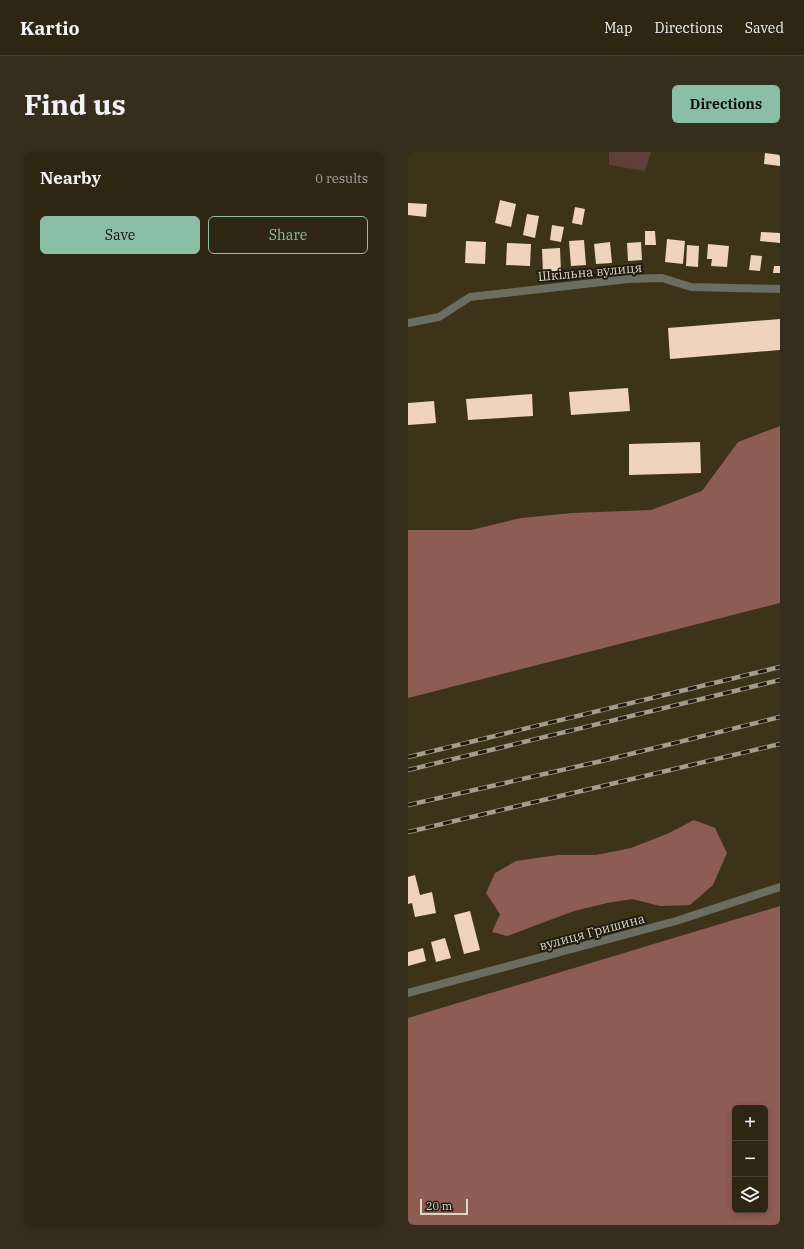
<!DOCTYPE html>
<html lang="en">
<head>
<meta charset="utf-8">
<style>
  :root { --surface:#2e2613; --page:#362e1c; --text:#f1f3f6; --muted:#a7a5a0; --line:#494333; --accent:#8abfa5 }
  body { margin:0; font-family:"IBM Plex Serif",serif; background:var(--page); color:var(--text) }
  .controls { position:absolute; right:12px; bottom:12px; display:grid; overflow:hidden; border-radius:6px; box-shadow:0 2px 6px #0003 }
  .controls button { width:36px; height:36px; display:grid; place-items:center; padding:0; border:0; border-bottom:1px solid var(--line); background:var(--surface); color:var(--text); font:20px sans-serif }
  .scale { position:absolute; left:12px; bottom:10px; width:48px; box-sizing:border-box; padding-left:4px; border:2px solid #dbd5c6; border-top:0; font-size:11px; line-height:14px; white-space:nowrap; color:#dbd5c6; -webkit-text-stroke:3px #201b10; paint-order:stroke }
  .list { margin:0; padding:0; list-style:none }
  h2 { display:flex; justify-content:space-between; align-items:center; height:52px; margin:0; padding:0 16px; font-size:17px }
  h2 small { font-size:13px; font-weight:400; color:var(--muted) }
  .actions { display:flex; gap:8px; padding:12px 16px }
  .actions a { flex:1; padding:9px 0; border:1px solid var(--accent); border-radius:6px; text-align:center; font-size:14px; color:var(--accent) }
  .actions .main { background:var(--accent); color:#111 }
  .icon { flex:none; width:22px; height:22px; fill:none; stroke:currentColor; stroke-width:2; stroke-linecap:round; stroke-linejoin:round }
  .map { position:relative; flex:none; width:372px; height:1073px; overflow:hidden; border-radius:6px }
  header { display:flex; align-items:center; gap:24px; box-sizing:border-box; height:56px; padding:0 20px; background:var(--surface); border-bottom:1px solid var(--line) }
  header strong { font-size:19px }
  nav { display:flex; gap:22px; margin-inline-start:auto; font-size:14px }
  .intro { display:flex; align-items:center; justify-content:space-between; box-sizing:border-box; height:96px; padding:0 24px }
  h1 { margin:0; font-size:28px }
  .button { padding:10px 18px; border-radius:6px; background:var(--accent); color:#111; font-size:14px; font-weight:700 }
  main { display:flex; gap:24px; padding:0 24px }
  aside { flex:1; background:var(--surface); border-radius:6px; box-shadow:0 2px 6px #0003 }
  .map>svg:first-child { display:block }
</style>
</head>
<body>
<header>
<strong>Kartio</strong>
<nav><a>Map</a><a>Directions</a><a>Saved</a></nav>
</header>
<div class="intro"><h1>Find us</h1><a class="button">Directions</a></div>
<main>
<aside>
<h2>Nearby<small>0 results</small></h2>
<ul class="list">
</ul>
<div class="actions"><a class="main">Save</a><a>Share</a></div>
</aside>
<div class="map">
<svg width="372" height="1073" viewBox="0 0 372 1073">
  <rect width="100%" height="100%" fill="#3d3319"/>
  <path fill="#5d403a" d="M201 0H243L237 19 201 13Z"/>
  <path fill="#8d5c53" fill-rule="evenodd" d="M372 274V451L0 546V378H63L113 366 164 361 243 358 294 339 330 290Z
    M286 668 307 676 319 701 305 733 282 753 252 754 224 747 199 751 166 759 99 784 84 780 92 762 78 741 87 721 108 709 150 703H188L223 696 261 681Z
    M372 754V1073H0V866ZM327 956H357V1058H327Z"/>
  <path fill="#efd3bd" d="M357 1 372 3V14L356 12Z
    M92 48 108 52 103 75 87 71Z
    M0 51 19 52 18 65 0 63Z
    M167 55 177 57 174 73 164 71Z
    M119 62 131 64 127 86 115 83Z
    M144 73 156 75 153 90 142 88Z
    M237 79H247L248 93H237Z
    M353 80 372 81V91L352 89Z
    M259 87 277 89 275 112 257 110Z
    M176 88 178 113 163 114 161 89Z
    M58 89 78 90 77 112 57 111Z
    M202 90 204 111 188 112 186 92Z
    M233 90 234 108 220 109 219 91Z
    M99 91 123 92 122 114 98 113Z
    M300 92 321 94 319 115 303 114 304 107H299Z
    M279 93 291 94 290 115 278 114Z
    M152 96 153 120 135 121 134 97Z
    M343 103 354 104 352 119 341 118Z
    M366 114H372V121H365Z
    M372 167V198L262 207 260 176Z
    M220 236 222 259 163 263 161 240Z
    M124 242 125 264 60 268 58 247Z
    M26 249 28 271 0 273V251Z
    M292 290 293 321 221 323V292Z
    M7 723 12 743 24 740 28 761 7 765 4 751 0 752V725Z
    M62 759 72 798 56 802 46 763Z
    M37 786 43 806 28 810 23 790Z
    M15 796 18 809 0 814V800Z"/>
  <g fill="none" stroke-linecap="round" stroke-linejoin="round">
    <path stroke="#6a6d61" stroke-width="8" d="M0 171 31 165 62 145 220 127 254 126 283 135 372 137"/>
    <path stroke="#6a6d61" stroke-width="8" d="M0 841 268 769 372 735"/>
    <defs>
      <path id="rail" d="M0 605 372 515
        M0 618 372 528
        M0 653 198 608 372 565
        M0 680 372 592"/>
    </defs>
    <use href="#rail" stroke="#a49d8a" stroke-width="4.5"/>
    <use href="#rail" stroke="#201b10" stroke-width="3" stroke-dasharray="9" stroke-linecap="butt"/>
  </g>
  <g text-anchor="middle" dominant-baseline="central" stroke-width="4" stroke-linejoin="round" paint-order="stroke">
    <g font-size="13" fill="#dbd5c6" stroke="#201b10">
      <text transform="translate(182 120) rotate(-5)">Шкільна вулиця</text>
      <text transform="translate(184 780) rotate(-15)">вулиця Гришина</text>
    </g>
  </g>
</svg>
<div class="controls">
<button>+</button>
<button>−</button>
<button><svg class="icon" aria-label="layers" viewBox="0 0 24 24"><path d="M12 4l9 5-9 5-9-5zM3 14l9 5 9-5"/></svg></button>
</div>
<div class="scale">20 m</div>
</div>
</main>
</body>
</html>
